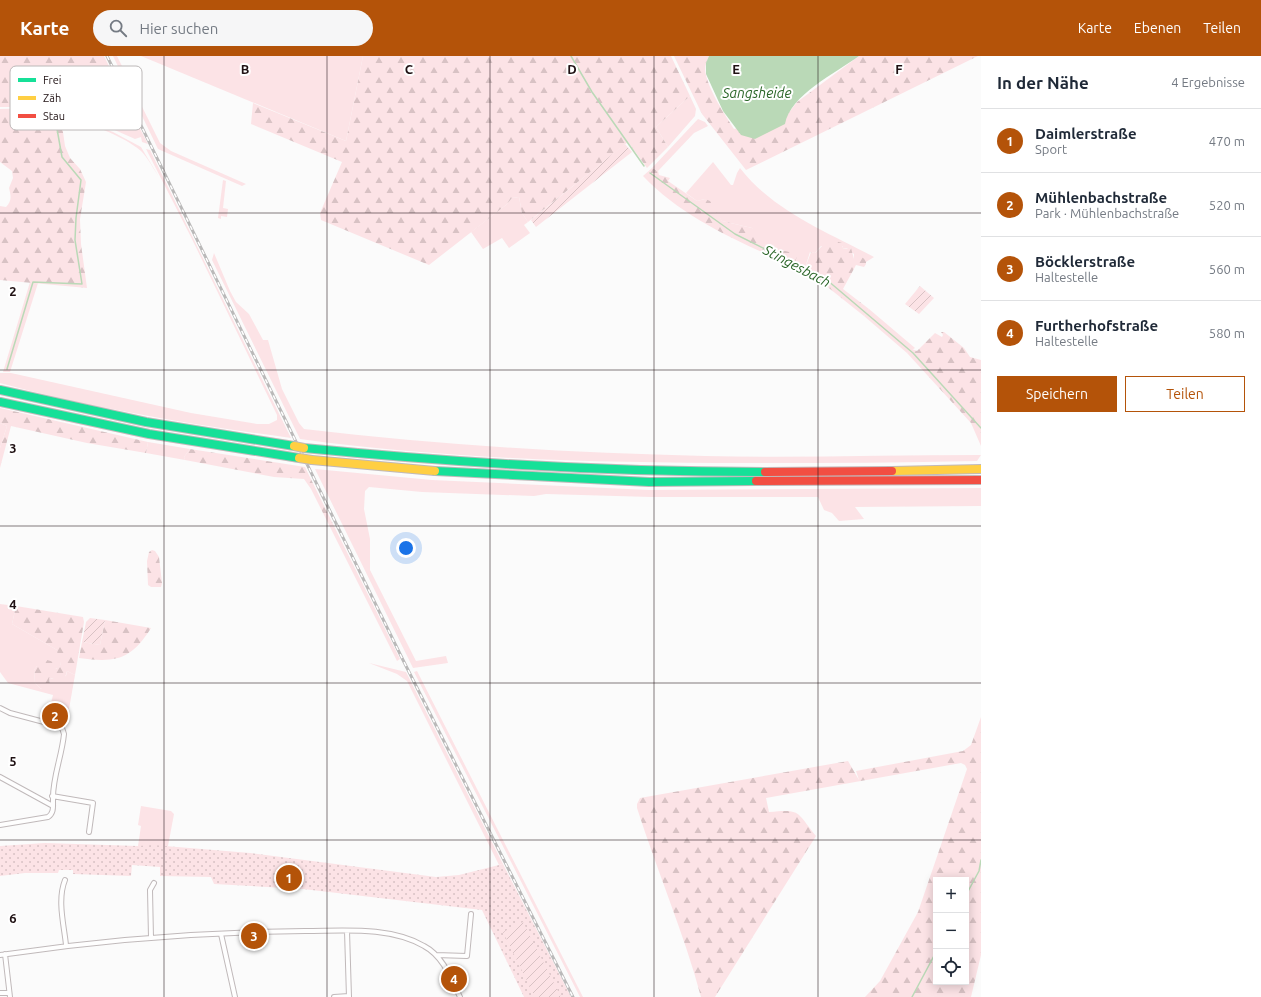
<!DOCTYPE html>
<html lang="de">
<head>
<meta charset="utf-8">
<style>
  :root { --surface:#fff; --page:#f6f6f7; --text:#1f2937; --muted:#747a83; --line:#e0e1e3; --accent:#b45309 }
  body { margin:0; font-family:Ubuntu,sans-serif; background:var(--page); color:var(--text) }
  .controls { position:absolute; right:12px; bottom:12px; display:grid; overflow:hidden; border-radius:0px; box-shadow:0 2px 10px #0003 }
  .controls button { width:36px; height:36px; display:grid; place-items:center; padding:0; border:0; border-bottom:1px solid var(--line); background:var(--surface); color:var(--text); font:20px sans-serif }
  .you { position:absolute; left:406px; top:492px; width:14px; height:14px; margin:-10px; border:3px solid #fff; border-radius:50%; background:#1a73e8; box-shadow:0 0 0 6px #1a73e833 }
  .badge { display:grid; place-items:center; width:26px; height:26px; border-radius:50%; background:var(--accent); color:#fff; font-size:13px; font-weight:700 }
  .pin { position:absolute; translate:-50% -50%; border:2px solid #fff; box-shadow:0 1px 4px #0006 }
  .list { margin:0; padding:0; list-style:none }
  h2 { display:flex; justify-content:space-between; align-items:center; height:52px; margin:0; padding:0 16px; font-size:17px }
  h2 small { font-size:13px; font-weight:400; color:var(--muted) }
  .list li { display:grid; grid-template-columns:26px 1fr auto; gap:12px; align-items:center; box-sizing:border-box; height:64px; padding:0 16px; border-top:1px solid var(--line) }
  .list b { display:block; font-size:15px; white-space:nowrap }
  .list p { margin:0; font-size:13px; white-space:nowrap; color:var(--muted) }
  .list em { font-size:13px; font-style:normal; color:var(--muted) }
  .actions { display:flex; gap:8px; padding:12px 16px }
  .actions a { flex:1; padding:9px 0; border:1px solid var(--accent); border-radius:0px; text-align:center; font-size:14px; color:var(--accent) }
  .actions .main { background:var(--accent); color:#fff }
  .icon { flex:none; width:22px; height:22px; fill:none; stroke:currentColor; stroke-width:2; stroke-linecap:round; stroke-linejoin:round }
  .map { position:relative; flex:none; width:981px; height:941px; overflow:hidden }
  header { display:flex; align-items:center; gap:24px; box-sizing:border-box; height:56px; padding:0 20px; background:var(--accent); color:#fff }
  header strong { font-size:19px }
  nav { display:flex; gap:22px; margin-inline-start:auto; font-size:14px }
  .search { width:280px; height:36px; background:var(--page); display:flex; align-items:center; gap:10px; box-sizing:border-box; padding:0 14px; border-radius:22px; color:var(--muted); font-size:15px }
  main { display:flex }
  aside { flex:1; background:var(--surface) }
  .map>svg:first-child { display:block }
</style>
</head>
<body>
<header>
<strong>Karte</strong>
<div class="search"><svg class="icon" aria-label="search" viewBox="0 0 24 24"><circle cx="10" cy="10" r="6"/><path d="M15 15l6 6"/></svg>Hier suchen</div>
<nav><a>Karte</a><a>Ebenen</a><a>Teilen</a></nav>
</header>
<main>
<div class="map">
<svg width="981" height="941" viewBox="0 0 981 941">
  <defs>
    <pattern id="forest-firs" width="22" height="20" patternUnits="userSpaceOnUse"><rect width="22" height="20" fill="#fce3e6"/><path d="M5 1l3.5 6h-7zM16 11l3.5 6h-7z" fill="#d8c2c4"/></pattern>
    <pattern id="park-dots" width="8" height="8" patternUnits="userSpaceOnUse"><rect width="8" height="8" fill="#fce3e6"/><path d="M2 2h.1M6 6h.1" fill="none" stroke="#d8c2c4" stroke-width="1.8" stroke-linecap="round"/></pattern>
    <pattern id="garden-furrows" width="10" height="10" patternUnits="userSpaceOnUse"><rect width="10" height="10" fill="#fce3e6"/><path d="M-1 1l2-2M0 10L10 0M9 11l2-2" fill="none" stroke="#d8c2c4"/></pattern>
  </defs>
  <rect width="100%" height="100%" fill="#fbfbfb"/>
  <path fill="#fce3e6" d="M113 0H117L160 87 171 95 246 128 242 130 158 93Z
    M141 0H363L346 85Z
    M690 40 696 53 695 60 668 91 656 71Z
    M110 47 124 57 128 66 136 65 148 88 142 86 141 81 135 83 101 68Z
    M60 55 113 76 141 91 159 121C153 112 148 102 141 95 123 79 83 66 60 57Z
    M698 63 705 66 708 70 694 77 658 115 652 112Z
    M146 93 150 94 291 382C195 369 95 353 0 327V317H11L191 357 257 368H269L277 364V359L191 181Z
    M713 106 731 129H733L737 117 740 112C773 155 827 176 874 201L866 206V204L854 203V198L847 192 842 193 843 190H821L815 197 810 196 804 215 794 210 796 206 783 194 776 195 773 188 764 189 752 172 722 165 705 143 697 145 686 137Z
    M223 124 226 125 223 152 228 153 227 161 221 160V163L218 162Z
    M519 141 522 157 528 166 524 169 530 177 509 192 502 182 483 193 471 176 506 149 512 142Z
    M214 197 230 235 236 246 249 258 263 284H268L282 333 299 367 304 373C438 389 571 397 705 400 797 402 889 399 981 399L977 405C899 407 822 407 745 407 597 407 447 403 300 383L212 204Z
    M30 226 38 227 10 316H3Z
    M869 253 915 292 907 297 864 260Z
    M0 367 7 370 0 392Z
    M148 386 190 393 184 401 185 404 146 397Z
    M315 413 432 424 649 434 981 432V450L855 451 864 463 839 465 832 457 824 454 818 441H651L546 438 534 440 422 436 369 431 365 435 364 453 370 483V514L416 605 446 600 448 607 413 612Z
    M334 470 400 603 397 605 330 471Z
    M0 548 16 550 12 568 57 594 61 607 59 613 37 610 34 614 35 627 41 633 50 626 48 621 52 623 66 620 67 615 75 619 69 653 51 647 53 639 8 627 0 616Z
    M369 607 406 616 503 808 499 809 407 625 397 618Z
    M417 615 583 941H580L414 616Z
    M141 750 171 755 174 758 168 790H138L141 770 138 769Z"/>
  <path fill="url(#forest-firs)" fill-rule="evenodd" d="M0 0H104L136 65 128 66 124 57 110 47 115 34 83 20 70 54 53 51H0Z
    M363 0H671L690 40 656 71 668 91 647 112 628 86 528 166 522 157 519 141 512 142 506 149 429 209 321 164 320 157 342 106 251 68 253 47 346 85Z
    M674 0H709C706 6 704 13 706 19 709 34 725 59 734 73L787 59 797 46 859 0H978L746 114 702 58Z
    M39 52 60 55 65 90 70 102 80 113 86 126 80 163 81 188 87 232 0 224V150L6 151C12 145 11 140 9 132L13 122 12 115 0 106V53Z
    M652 112 658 115 659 119 670 122 668 125 697 145 705 143 710 145 722 165 752 172 762 178 764 189 773 188 776 195C784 194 790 195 797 200L794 210C741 187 684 163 643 120Z
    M829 183 842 187 843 193 851 192 854 203 860 200 866 204V208L864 211 856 209 843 233 869 253 864 260 820 225 804 215 811 196 815 197Z
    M941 276H944L964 292 970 301 981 304V390L971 367 907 297 912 293 917 295 935 277 942 281 943 279Z
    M0 352 148 386 146 397 87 387 11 370 0 412V392L7 370 0 367Z
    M190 393 305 411 334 470 330 471 311 433 304 423 274 421 185 404 184 401Z
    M152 494 155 495 159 501 162 527 161 531H151L148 529 147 505 149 496Z
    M16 550 83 561 84 566 75 619 67 615 64 625 49 622 50 629 41 633 35 627 34 614 37 610 42 609 47 604 54 606 56 613 59 612 61 607 58 603 57 594 12 568Z
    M105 564 151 572C131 604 116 607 79 602L82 586 100 589Z
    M981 661V899L971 941H865L880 925 918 856 967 713 965 709 961 707 766 742 769 756C801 753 796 755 816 780L715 941H701C684 877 657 815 637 752V748L640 742 848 705 859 724 856 715 963 695 971 689ZM936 824H966V926H936Z"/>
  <path fill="url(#park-dots)" d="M48 651 66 656 63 665 60 669 44 665Z
    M45 787 138 790 153 789 250 797 436 821 459 819 503 808 571 941H524L482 854 303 833 214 828 211 821 160 820V811L132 809 131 820 73 818V814H59L58 817H25L0 820V790Z"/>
  <path fill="url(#garden-furrows)" d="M625 88 632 96 536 171 531 164Z
    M920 230 934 242 919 258 905 248Z
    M90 562 105 564 100 589 82 586 86 566Z
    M523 866 561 941H535L503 876Z"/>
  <path fill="#bad9b7" d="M709 0H859C836 17 790 39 785 68L755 83 741 79 723 55 706 18V7Z"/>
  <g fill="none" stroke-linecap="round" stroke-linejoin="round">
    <path stroke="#bad9b7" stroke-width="1.5" d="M571 0 592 36 644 110
      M650 117 735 178 827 224 913 297 981 372
      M7 313 33 226 82 228 75 184 76 162 81 124 62 101 54 56
      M966 839 979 815 981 804
      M912 941 936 896"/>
    <defs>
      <path id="street" d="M0 652 10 657 59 670 62 672 64 678C62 700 52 723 53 744 53 751 54 757 48 761L0 769
        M0 721 53 750
        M52 740 93 747 89 776
        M65 824C57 844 64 869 66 889
        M347 875 349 941
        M221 878 235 941
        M151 882 150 834 154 827
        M5 898 10 941
        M0 899C101 884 203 876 305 875 343 875 389 870 424 890 443 900 451 922 460 941
        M436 899 467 900 471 858
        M0 937H9
        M334 941 349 940"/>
      <path id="fast" d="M0 334 146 366 294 390
        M0 346 149 378 299 402
        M304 392C457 407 610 416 765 416
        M435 415 649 426 756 425"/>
      <path id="slow" d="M312 404 435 415
        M892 415 981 413"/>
      <path id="jam" d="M765 416 892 415
        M756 425 981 424"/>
    </defs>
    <use href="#street" stroke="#c0b9ba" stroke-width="6"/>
    <use href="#fast" stroke="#c0b9ba" stroke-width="10"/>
    <use href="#slow" stroke="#c0b9ba" stroke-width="10"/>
    <use href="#jam" stroke="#c0b9ba" stroke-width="10"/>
    <use href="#street" stroke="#fefefe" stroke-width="4"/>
    <use href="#fast" stroke="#16e098" stroke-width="8"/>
    <use href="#slow" stroke="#ffcf43" stroke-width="8"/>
    <use href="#jam" stroke="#f24e42" stroke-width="8"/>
    <defs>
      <path id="rail" d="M107 0 403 604 573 941"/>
    </defs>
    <use href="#rail" stroke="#bab9b9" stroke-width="3"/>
    <use href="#rail" stroke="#fff" stroke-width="1.5" stroke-dasharray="4.5" stroke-linecap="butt"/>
    <defs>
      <path id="slow-bridge" d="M294 390 304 392
        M299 402 312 404"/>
    </defs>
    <use href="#slow-bridge" stroke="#c0b9ba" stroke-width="10" stroke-linecap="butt"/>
    <use href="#slow-bridge" stroke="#ffcf43" stroke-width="8"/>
  </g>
  <path fill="none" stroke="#1f1113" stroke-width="1" stroke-opacity="0.55" d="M164 0V941M327 0V941M490 0V941M654 0V941M818 0V941M0 157H981M0 314H981M0 470H981M0 627H981M0 784H981"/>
  <g text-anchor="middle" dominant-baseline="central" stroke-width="4" stroke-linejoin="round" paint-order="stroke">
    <g font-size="14" font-style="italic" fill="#2b6628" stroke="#fff">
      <text x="757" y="37">Sangsheide</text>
      <text transform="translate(797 210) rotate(28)">Stingesbach</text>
    </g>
  </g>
  <rect x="10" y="10" width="132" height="64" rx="6" fill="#fff" stroke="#bcb8b8" stroke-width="1"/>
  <rect x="18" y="22" width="18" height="4" fill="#16e098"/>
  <rect x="18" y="40" width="18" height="4" fill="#ffcf43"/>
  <rect x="18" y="58" width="18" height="4" fill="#f24e42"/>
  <g font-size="11" fill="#1f1113">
    <text x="43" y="28">Frei</text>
    <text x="43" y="46">Zäh</text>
    <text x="43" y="64">Stau</text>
  </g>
  <g font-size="13" text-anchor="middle" font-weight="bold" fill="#1f1113" stroke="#fff" stroke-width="4" stroke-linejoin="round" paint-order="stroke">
    <text x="245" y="18">B</text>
    <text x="409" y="18">C</text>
    <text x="572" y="18">D</text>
    <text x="736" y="18">E</text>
    <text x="899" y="18">F</text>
    <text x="13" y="240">2</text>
    <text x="13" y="397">3</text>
    <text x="13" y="553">4</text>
    <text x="13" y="710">5</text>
    <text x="13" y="867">6</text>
  </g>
</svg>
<div class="controls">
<button>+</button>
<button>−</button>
<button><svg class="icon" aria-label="locate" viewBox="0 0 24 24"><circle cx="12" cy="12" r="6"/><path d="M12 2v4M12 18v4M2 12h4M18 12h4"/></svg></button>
</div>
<div class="you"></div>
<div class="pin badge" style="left:289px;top:822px">1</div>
<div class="pin badge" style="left:55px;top:660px">2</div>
<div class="pin badge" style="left:254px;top:880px">3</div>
<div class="pin badge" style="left:454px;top:923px">4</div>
</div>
<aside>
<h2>In der Nähe<small>4 Ergebnisse</small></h2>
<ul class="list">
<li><span class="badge">1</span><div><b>Daimlerstraße</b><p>Sport</p></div><em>470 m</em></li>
<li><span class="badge">2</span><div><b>Mühlenbachstraße</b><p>Park · Mühlenbachstraße</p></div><em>520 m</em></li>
<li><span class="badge">3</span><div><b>Böcklerstraße</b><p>Haltestelle</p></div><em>560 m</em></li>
<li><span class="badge">4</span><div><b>Furtherhofstraße</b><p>Haltestelle</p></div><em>580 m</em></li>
</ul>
<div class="actions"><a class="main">Speichern</a><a>Teilen</a></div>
</aside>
</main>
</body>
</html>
